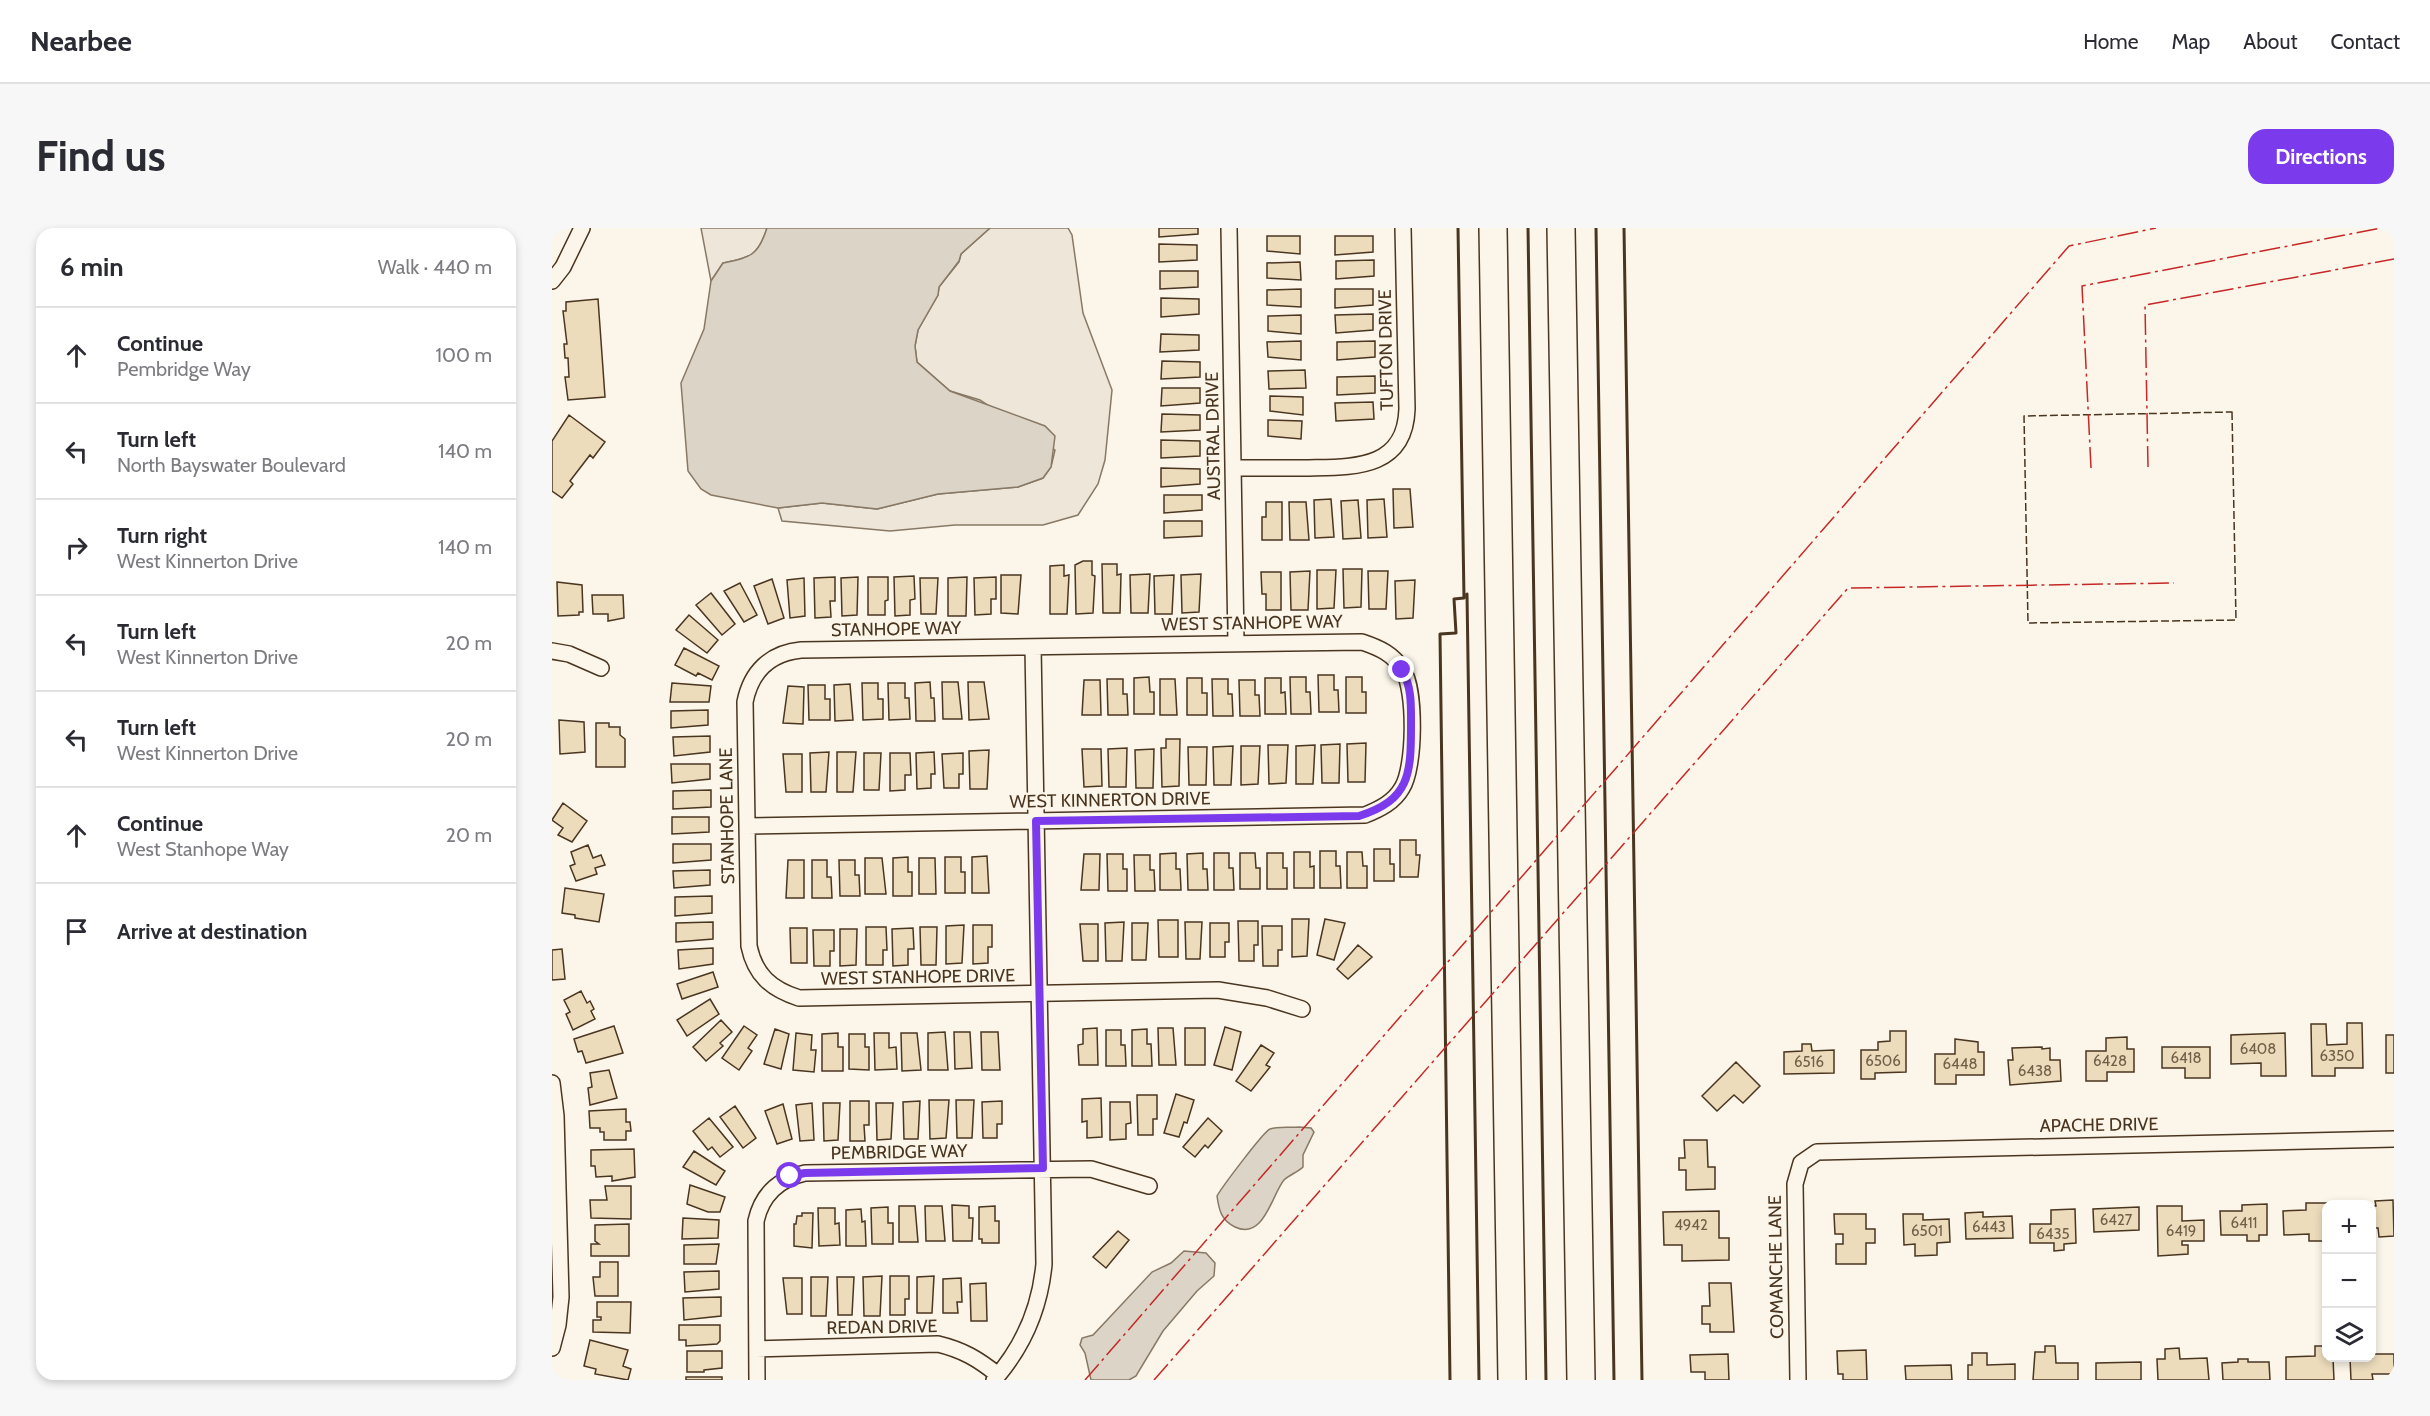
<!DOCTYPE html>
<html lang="en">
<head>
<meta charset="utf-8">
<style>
  :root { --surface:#fff; --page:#f7f7f7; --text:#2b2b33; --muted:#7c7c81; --line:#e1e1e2; --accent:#7c3aed }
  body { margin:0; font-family:Cabin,sans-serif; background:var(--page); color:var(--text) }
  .controls { position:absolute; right:18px; bottom:18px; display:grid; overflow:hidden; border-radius:12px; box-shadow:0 3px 9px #0003 }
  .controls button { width:54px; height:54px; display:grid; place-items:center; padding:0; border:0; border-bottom:2px solid var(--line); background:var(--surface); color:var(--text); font:30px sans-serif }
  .stop { position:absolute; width:18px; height:18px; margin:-14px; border:4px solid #7c3aed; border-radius:50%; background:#fff }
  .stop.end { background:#7c3aed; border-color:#fff; box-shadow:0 2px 6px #0008 }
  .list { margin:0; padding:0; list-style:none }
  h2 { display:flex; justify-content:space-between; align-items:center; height:78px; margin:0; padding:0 24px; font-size:26px }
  h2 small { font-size:20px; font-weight:400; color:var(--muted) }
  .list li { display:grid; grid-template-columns:39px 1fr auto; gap:18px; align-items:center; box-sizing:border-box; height:96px; padding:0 24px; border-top:2px solid var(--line) }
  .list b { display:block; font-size:22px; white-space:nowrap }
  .list p { margin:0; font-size:20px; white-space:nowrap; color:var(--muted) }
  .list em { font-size:20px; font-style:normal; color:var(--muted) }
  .icon { flex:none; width:33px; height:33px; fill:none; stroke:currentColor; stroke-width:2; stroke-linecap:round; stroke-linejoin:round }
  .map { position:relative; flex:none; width:1842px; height:1152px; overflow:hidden; border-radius:18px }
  header { display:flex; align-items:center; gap:36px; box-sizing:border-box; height:84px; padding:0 30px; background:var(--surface); border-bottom:2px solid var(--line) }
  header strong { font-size:28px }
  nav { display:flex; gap:33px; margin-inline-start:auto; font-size:21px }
  .intro { display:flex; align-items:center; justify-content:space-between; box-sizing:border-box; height:144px; padding:0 36px }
  h1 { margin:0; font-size:42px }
  .button { padding:15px 27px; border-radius:18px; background:var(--accent); color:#fff; font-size:21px; font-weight:700 }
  main { display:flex; gap:36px; padding:0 36px }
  aside { flex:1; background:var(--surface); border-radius:18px; box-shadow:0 3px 9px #0003 }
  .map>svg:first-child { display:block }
</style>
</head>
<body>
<header>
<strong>Nearbee</strong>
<nav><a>Home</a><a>Map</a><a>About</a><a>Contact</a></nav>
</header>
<div class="intro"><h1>Find us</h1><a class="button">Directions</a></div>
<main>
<aside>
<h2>6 min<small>Walk · 440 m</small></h2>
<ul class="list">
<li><svg class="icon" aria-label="ahead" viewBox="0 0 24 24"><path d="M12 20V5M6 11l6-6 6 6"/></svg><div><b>Continue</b><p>Pembridge Way</p></div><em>100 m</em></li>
<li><svg class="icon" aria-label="left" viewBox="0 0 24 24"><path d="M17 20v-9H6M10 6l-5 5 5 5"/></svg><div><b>Turn left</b><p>North Bayswater Boulevard</p></div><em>140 m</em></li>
<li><svg class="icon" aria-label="right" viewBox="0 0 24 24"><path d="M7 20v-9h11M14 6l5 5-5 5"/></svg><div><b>Turn right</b><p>West Kinnerton Drive</p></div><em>140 m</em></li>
<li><svg class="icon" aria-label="left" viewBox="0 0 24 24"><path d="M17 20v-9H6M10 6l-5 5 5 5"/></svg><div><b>Turn left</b><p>West Kinnerton Drive</p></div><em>20 m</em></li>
<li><svg class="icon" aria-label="left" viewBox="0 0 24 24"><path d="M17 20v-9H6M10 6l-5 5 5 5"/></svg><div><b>Turn left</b><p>West Kinnerton Drive</p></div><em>20 m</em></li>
<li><svg class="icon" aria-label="ahead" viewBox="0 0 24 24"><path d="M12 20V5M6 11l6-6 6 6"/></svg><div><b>Continue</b><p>West Stanhope Way</p></div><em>20 m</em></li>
<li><svg class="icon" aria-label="arrive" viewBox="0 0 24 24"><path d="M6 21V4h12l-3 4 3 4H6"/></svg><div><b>Arrive at destination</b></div></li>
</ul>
</aside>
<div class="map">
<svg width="1842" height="1152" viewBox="0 0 1842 1152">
  <rect width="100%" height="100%" fill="#fbf6e9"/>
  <path fill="#ede6d9" stroke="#887966" stroke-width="1.5" d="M149 0H215C206 28 199 29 171 35L159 53Z
    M438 0H516L520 7 531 85 560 162 553 232 546 256 526 287 491 297H403L338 303 230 293 226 280 270 275 325 281 386 266 466 259 491 250 499 239 503 222 428 172 398 163 365 134 363 118 366 102 386 67 387 59 407 34 409 26Z"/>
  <path fill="#dcd4c6" stroke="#887966" stroke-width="1.5" d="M215 0H438L409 26 407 33 387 59 386 67 366 102 363 118 365 134 398 163 493 198 503 208 499 239 491 250 466 259 386 266 325 281 270 275 226 280 159 267 149 261 136 243 129 155 152 101 159 53 171 35C199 29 206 28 215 0Z
    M747 899 759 900 762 904 751 927V939C746 944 737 947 732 952 720 966 712 1013 683 999 669 992 667 982 665 968 670 959 712 903 718 901 726 898 739 900 747 899Z
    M632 1023 654 1025 663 1035 662 1048 645 1063 611 1103 584 1148 577 1152H539L533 1125 528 1117 530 1110 541 1107 600 1044 619 1035Z"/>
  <path fill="#ecdcbc" stroke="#4a3520" stroke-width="1.5" d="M607 0H646V6L607 9Z
    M715 8H748V26L715 23Z
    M783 8H821V24L783 27Z
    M607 16 645 17V32L607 34Z
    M822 32V48L784 51V33Z
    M748 34 749 52 715 50V35Z
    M608 43H646V59L608 61Z
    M749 61V79L715 77V62Z
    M783 61H821V77L783 80Z
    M609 70 647 71V86L609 89Z
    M46 71 53 169 16 172 13 149H17L16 130H13L12 116H15L11 83H14V74Z
    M821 86V102L784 105 783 87Z
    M749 87V106L716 103V88Z
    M609 106 647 107V122L608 124Z
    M749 113V132L716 129 715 114Z
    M823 113V129L785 132V114Z
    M610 133 648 134V149L609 151Z
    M753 142 754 160 717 161 716 143Z
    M823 148V165L785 167V149Z
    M610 160H648V175L609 178Z
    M718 168 751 169V187L718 183Z
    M821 174 822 191 784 193 783 175Z
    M610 186 648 187V202L609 204Z
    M17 187 53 214 41 230 38 227 18 253 21 256 10 270 0 263V213Z
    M716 192 750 193 749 211 716 208Z
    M609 212 648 213V228L609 230Z
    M609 240 648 241V256L609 259Z
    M841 261H858L861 299 842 300Z
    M612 267H650V282L612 285Z
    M779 271 782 309 763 310 762 272Z
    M832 271 835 309 816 310 815 272Z
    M806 272 809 310 791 311 789 273Z
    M714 274H730V312H710V289H714Z
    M737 274H754L757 312H738Z
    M612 293H650V308L612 310Z
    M531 333H540V347L543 348 541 385 524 386 523 337Z
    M550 336H565V347L569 346 568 385H551Z
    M512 337V348L517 347 515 386H498V338Z
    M791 341H810L809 379 792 380Z
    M765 342H784L782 380 765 381Z
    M758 343 756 382H739L738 344Z
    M816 343H836L834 381H817Z
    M709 344H729V382H714V366H710Z
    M598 346 596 385H579L578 347Z
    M649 346 647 384 630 385 629 347Z
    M449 347H469L466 386 449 385Z
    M622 347 620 386H603L602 348Z
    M362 348 363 371 358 372V387L343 388 342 349Z
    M283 349V373H278L279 389 263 390 262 350Z
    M306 349 305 387 290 388 289 350Z
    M316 349H336V372L333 373V387H316Z
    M415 349 414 388H396V350Z
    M444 349V371H439V386L423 387 422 350Z
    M252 350 253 388 238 390 235 352Z
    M368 350H386L384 386H369Z
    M220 351 232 390 216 396 202 358Z
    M863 352 861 390 844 391 843 353Z
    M5 354 30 357 31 384H27V387L6 388Z
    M188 355 205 387 192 394 172 363Z
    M159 365 183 396 170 407 144 377Z
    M40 367H71L72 390 56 393V386H41Z
    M137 387 166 412 155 425 124 402Z
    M132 420 167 438 160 452 146 445 144 448 123 437Z
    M766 447H782V462H786L787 484H767Z
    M597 449 598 464H602V486H582V450Z
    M738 449H754V464H758L759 486H739Z
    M794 449H810V464H814V485H794Z
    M635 450H650V465H655V487H635Z
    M713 450H729V465L733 464 734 486H713Z
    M555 451H571V466H575L576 487H556Z
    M608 451H623L625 487H608Z
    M660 451H676V466H680L681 488H661Z
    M532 452H548L549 487H530Z
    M687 452H703V467H707L708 488H688Z
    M378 454 379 470H382L383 493H364L363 455Z
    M390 454H406L410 491H391Z
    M416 454H432L437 491 417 492Z
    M120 455 159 458 157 474H118Z
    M310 455H326V471H331V491L311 492Z
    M336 455H353V470H357L358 491 337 492Z
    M298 456 301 492 283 493 282 457Z
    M256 457H273V471H278V492H257Z
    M236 458 252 459 251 496 231 495Z
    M156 482V497L119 500V483Z
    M7 492 32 494 33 524 8 526Z
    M44 495H57V499H68V507L73 511V539H44Z
    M158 508V524L122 528 121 509Z
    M614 511H628L627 558 610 559 609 520H614Z
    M814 515 813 554H796L795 516Z
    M788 516 787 555H770L769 517Z
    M716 517H736L734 555 717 556Z
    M763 517 761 556H744V518Z
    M681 518 679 557H662L661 519Z
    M689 518H708L706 556 689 557Z
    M636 519H655L654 557H637Z
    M575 520 574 559H557L556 521Z
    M530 521H549L550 558 532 559Z
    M602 521 601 560H584L583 522Z
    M437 522 435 561H418L417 523Z
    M277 524 274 564H259L258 525Z
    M285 524H304L301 564H285Z
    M382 524 383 546H379V560L365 561 364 525Z
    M312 525H329L327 562H312Z
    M338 525H358L359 547H353V562L338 563Z
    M411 525V546H407V560H392L390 526Z
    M231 526H250V564H234Z
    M119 536H158V551L120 555Z
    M159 562V579L121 581V563Z
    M11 575 35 593 20 614 6 607 11 600 0 592Z
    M120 589H157V604L120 606Z
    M848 612H864V627H868L866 649H848Z
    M121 616H159V632L121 635Z
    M36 617 41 630 49 627 53 637 43 640 45 646 24 653 18 638 23 636 19 624Z
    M822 621H838V636H842V653H822Z
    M768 623H784V638H788L789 660H768Z
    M742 624H758V639L762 638V660H742Z
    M795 624H810L811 638H815V660H795Z
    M624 625V641H628L629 662H608V626Z
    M651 625V641H655L656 662H636L635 626Z
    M662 625H677V640H681L682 662H662Z
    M688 625H703L704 640H708V661H688Z
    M715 625H731V640H735V661H715Z
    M532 626H548L547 662H529Z
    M555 626H571V641H575V663H556Z
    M582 627H598V642H602L603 663H583Z
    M435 628 437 665H420V629Z
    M356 629V644H360V668H341V630Z
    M393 629H409V644H413V665H393Z
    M313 630H330L334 666H313Z
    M367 630H383L384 666H367Z
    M236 632H252V670H234Z
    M260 632H275V649H279L280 670H260Z
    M287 632H303V647H307L308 668H288Z
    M158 642V657L122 660 121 643Z
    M13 660 52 666 47 694 23 690V687L10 685Z
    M160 668V685L123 688V669Z
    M740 691H757L755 728 740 729Z
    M773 691 793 695 782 732 765 727Z
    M606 692H626V729H607Z
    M686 693H706V717H702V733H687Z
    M161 694V711L124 714V695Z
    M572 694 570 733H554L553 695Z
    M633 694H650L648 731H634Z
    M580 695H596L594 732H580Z
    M658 695H677V714H673V729H658Z
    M528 696H546V733H531Z
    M412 697 410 735 394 736V698Z
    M421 697H440V719H436V735L421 736Z
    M710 698H730V722H726V738H711Z
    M314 699H334L335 722H331V737H314Z
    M368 699H385L384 737H369Z
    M238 700H255V735H239Z
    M361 700 362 721H356V737L341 738 340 701Z
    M288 701H305L304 737 288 738Z
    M261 702H282V723H278V738H262Z
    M806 717 820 729 796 751 785 741Z
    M161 720V736L127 741 126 722Z
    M10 721 13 751 0 752V722Z
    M161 744 166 759 130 771 125 756Z
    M29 763 35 775 38 773 42 781 39 783 43 791 21 802 14 786 18 784 12 772Z
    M158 771 167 786 135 808 125 792Z
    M169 792 180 804 168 815 171 818 154 833 141 819Z
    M1795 795H1810L1811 840H1783V848H1760L1759 796H1774L1775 817 1795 816Z
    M62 798 71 825 34 835 30 823 26 824 22 811Z
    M192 798 205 807 196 820 200 823 187 842 170 830Z
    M673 799 689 804 680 842 662 837Z
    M545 800 546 837H527L526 817 531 816V801Z
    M606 800H621L624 837H607Z
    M633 800H653V837H633Z
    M223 801 237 806 229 841 212 836Z
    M595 801V816H599L600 838H580V802Z
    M554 802H569V817H573L574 838H554Z
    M1338 803H1354V844L1323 845V851H1309V822H1326V814L1338 813Z
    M393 804 396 842H376V805Z
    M402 804H418L420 840 403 841Z
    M429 804H446L448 842H430Z
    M244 805 260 807 259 822H264L262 844 241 842Z
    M286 805V819H291V843H270V806Z
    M322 805H337V820L344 819 345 841 323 842Z
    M349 805H365L369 842 350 843Z
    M1733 805 1734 848H1709V835L1679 836V807Z
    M297 806H313V819H317V842L297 841Z
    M1834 807H1842V845H1834Z
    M1575 809V821H1582V844H1555V853H1534V823H1554V810Z
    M1403 811 1426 814V824H1432V847H1404V856H1383V826H1403Z
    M1250 816H1259L1260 823 1282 822V845L1232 846V824L1250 823Z
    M709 817 722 825 714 837 718 839 699 863 684 853Z
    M1490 819V821L1498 820V832H1508L1509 853 1458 857 1456 832H1461L1460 820Z
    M1610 819H1658V850H1633V840H1610Z
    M1184 834 1208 858 1191 875 1182 867 1165 883 1150 868Z
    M57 842 65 870 38 877 36 860 40 859 38 845Z
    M624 866 642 872 635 895 632 894 627 909 612 905Z
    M585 867H605V891H601V907H586Z
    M549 870 550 909 535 910V893L530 894V871Z
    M377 872H397L394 910 378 911Z
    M404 872H422L420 910H405Z
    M298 873H317V897H312L313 913H298Z
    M368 873 366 911H352L351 874Z
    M450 873V896H445V910H431L430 874Z
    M558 874H578L579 895 574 896V911L558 912Z
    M260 875 262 912 248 913 244 877Z
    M271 875H288L286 912 272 913Z
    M324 875H341L339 911 325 912Z
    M231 876 240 911 225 916 213 883Z
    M183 878 204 910 191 920 168 889Z
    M74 881V894H78L79 903H74V912H52V904H48V900H38L37 883Z
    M157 890 181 919 168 929 160 919 156 922 141 903Z
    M656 890 670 903 656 920 653 917 643 929 631 919Z
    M1132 912H1155L1156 939H1163V961L1134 962V942H1127V930H1133Z
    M82 921 83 949 60 953V948L44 949 43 938H39V922Z
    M142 923 173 943 164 957 131 939Z
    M138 957 173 969 168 984H156L135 976Z
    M53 958H79V991L39 990 38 972H55Z
    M1841 972 1842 1008 1827 1009 1826 1000H1820V978H1824L1823 973Z
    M1754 975H1778L1774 976V1005H1771V1013H1757V1006L1732 1007 1731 983 1754 982Z
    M1715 976V1007H1707V1013H1695V1007H1669L1668 983H1690V977Z
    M400 977 417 978V990H421L420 1013H401Z
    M347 978H363L366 1014H347Z
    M373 978H390L393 1013H374Z
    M443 978V993H447V1015H430V1011H427V979Z
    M1605 978H1630V993L1652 992V1013H1630V1017H1636V1026L1606 1028Z
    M336 979V995H341V1016H320L319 980Z
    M1587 979V1002L1542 1004 1541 981Z
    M266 980H283V996L287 995 288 1017 267 1018Z
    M309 981 310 994 313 993 314 1018H294V982Z
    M1523 981 1524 1015 1512 1016V1022L1502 1023V1015H1478V996H1499V982Z
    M1167 983V1010H1177V1032L1130 1033V1017H1112L1111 984Z
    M1431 984V989L1460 988 1461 1010 1414 1011 1413 985Z
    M250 985H261L260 1020 242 1018V996H244L245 988H250Z
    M1282 986H1314V1001H1323V1015H1314V1036H1284V1016H1291V1006H1283Z
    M1351 986H1371V992L1397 991 1398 1014 1385 1015V1027L1363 1028V1016L1352 1017Z
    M131 990 167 992 166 1010 130 1011Z
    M77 996V1028H39V1016H47L43 1013V997Z
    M566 1003 577 1012 554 1040 541 1029Z
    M167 1016 164 1036H132V1017Z
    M48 1034H66V1068H43L41 1049H48Z
    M167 1043V1061L133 1064 132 1044Z
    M330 1048 328 1088H312L311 1049Z
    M338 1048H357V1071H353V1087H338Z
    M382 1048 380 1085H365V1049Z
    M259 1049H276L274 1088H259Z
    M285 1049H302L300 1087H286Z
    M231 1050H250V1086H235Z
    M409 1050 410 1074H405L406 1085H391V1051Z
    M434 1055 435 1093H419L418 1056Z
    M1157 1055H1179L1182 1104H1158V1096H1150V1078H1158Z
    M169 1069V1088L132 1092 131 1070Z
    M45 1074H79L78 1105 41 1104V1092H49V1089H45Z
    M127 1097H168V1113L165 1116 134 1118V1112H127Z
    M38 1112 76 1122 71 1138 79 1141 76 1152 43 1146 44 1141 32 1138Z
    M1493 1118H1503L1504 1135H1526V1152H1481L1483 1124H1493Z
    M1763 1118H1774V1130H1781L1782 1152H1734V1129L1763 1128Z
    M1627 1120 1628 1131 1655 1130 1657 1152H1606L1605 1131H1613V1121Z
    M1314 1122 1315 1152H1291V1146H1286L1285 1123Z
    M135 1123H170V1140L152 1142V1144H135Z
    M1420 1125H1435V1137L1463 1136V1152H1416V1137H1420Z
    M1176 1126 1177 1152H1153V1144H1139L1138 1127Z
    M1820 1126H1842V1146H1820L1821 1152H1799L1798 1130H1820Z
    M1686 1131H1696V1134H1717L1718 1152H1671L1670 1135 1686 1134Z
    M1589 1134V1152H1544V1135Z
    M1399 1137 1400 1152H1354L1353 1138Z
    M134 1149H170V1152H134Z"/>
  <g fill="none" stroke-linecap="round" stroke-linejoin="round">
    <defs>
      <path id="minor" d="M677 0 684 415
        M0 53 11 39 30 0
        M682 240C707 240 732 240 757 240 802 239 853 241 855 181L851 0
        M0 423 17 426 49 440
        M195 598 813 587C828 581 842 574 850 560 863 540 864 463 851 442 841 426 828 420 810 414L249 422C218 425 199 444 193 474L197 718C203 747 219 761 247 770L666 762 715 770 750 781
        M0 855 4 888 9 1069 6 1097 0 1120
        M205 1121 386 1116C411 1122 426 1131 446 1147
        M205 1152 204 993C210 966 227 951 253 945L539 941 597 958
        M442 1152C471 1119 488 1080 492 1036L481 419
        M1246 1152 1243 956 1249 935 1265 924 1842 911"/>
      <path id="motorway" d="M941 0 960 1152
        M1009 0 1029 1152"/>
    </defs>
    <use href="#minor" stroke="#4a3520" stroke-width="18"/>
    <use href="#motorway" stroke="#4a3520" stroke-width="30"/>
    <use href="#minor" stroke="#fbf6e9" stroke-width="15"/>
    <use href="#motorway" stroke="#fbf6e9" stroke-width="27"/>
    <path stroke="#4a3520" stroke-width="1.5" stroke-dasharray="8 3" stroke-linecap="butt" d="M1680 184 1684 392 1476 395 1472 188Z"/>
    <path stroke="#4a3520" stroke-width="3" d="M976 0 994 1152
      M1044 0 1062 1152
      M1072 0 1090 1152
      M915 366 927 1152
      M898 1152 888 406 904 405 902 371 912 370 906 0"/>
    <path stroke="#c62828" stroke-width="1.5" stroke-dasharray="21 4.5 3 4.5" stroke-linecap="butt" d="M1596 239 1593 77 1842 31
      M1539 240 1530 58 1829 0
      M533 1152 1517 18 1604 0
      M602 1152 1296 360 1622 355"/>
  </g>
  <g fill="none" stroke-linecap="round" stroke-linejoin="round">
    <path stroke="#7c3aed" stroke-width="8" d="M238 948 253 945 491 940 484 593 807 588C858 572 859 546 859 497 859 478 860 459 850 442"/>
  </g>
  <g text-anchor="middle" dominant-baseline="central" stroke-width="4.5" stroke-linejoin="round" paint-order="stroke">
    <g font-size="15" fill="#725f47">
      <text x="1706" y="821">6408</text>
      <text x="1785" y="828">6350</text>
      <text x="1634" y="830">6418</text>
      <text x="1331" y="833">6506</text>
      <text x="1558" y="833">6428</text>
      <text x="1257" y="834">6516</text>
      <text x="1408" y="836">6448</text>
      <text x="1483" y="843">6438</text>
      <text x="1564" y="992">6427</text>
      <text x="1692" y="995">6411</text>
      <text x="1139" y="997">4942</text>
      <text x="1437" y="999">6443</text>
      <text x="1375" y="1003">6501</text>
      <text x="1629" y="1003">6419</text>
      <text x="1501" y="1006">6435</text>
    </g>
    <g font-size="18" fill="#4a3520" stroke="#fbf6e9">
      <text transform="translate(834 122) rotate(-91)">TUFTON DRIVE</text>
      <text transform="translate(661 208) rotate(-91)">AUSTRAL DRIVE</text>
      <text transform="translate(700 395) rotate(-1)">WEST STANHOPE WAY</text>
      <text transform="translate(344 401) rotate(-1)">STANHOPE WAY</text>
      <text transform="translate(558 572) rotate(-1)">WEST KINNERTON DRIVE</text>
      <text transform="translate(175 588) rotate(-91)">STANHOPE LANE</text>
      <text transform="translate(366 749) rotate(-1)">WEST STANHOPE DRIVE</text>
      <text transform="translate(1547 897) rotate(-1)">APACHE DRIVE</text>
      <text transform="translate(347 924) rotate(-1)">PEMBRIDGE WAY</text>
      <text transform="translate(1224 1039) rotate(-91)">COMANCHE LANE</text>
      <text transform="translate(330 1099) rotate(-1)">REDAN DRIVE</text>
    </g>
  </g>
</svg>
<div class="controls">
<button>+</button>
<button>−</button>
<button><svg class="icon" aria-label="layers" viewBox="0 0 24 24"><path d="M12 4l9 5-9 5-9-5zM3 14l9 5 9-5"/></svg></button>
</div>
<div class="stop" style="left:238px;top:948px"></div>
<div class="stop end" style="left:850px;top:442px"></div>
</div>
</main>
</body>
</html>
